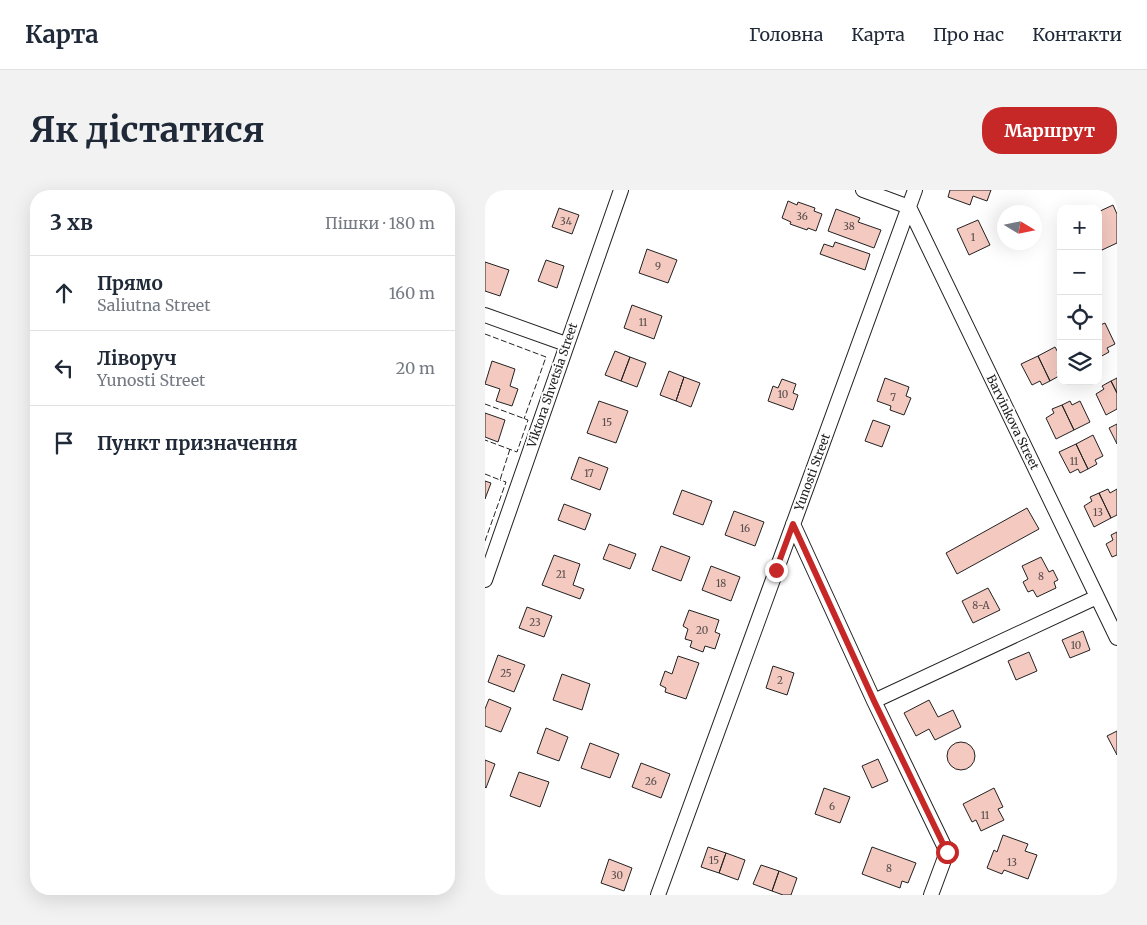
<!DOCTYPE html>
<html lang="uk">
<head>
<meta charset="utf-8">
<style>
  :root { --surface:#fff; --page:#f2f2f3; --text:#1f2937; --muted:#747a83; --line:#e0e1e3; --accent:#c62828 }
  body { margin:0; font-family:Merriweather,serif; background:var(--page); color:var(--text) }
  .controls { position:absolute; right:15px; top:15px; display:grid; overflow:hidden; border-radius:10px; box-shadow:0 5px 20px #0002 }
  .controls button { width:45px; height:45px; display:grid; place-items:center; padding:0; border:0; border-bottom:1px solid var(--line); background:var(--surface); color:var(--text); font:25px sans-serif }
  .compass { position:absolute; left:512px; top:15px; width:45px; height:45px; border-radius:50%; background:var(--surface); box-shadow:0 5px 20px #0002; rotate:100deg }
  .stop { position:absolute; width:15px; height:15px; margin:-11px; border:4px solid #c62828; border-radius:50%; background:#fff }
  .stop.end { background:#c62828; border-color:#fff; box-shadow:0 1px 5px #0008 }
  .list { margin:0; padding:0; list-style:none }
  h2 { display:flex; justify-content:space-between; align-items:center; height:65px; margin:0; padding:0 20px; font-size:21px }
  h2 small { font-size:16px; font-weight:400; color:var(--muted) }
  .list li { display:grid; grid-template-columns:32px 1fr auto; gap:15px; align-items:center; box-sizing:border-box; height:75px; padding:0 20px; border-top:1px solid var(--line) }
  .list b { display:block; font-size:19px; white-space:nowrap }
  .list p { margin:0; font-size:16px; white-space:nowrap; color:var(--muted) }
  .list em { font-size:16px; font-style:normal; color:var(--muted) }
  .icon { flex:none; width:28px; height:28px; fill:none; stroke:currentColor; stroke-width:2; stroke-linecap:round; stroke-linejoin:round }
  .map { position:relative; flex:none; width:632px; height:705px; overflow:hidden; border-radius:20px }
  header { display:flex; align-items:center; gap:30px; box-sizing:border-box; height:70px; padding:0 25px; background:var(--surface); border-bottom:1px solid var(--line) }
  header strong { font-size:24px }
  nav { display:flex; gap:28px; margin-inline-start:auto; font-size:18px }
  .intro { display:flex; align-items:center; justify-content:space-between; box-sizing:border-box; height:120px; padding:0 30px }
  h1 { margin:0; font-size:35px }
  .button { padding:12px 22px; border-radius:20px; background:var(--accent); color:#fff; font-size:18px; font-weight:700 }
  main { display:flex; gap:30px; padding:0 30px }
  aside { flex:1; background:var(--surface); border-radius:20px; box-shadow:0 5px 20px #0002 }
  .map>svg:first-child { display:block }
</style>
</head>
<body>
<header>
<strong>Карта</strong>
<nav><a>Головна</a><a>Карта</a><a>Про нас</a><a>Контакти</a></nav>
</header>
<div class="intro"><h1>Як дістатися</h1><a class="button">Маршрут</a></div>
<main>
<aside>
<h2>3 хв<small>Пішки · 180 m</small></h2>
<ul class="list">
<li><svg class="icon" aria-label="ahead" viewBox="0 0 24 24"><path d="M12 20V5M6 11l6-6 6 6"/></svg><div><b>Прямо</b><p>Saliutna Street</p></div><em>160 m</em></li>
<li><svg class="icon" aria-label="left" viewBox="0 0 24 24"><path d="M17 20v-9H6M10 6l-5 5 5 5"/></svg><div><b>Ліворуч</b><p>Yunosti Street</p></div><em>20 m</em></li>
<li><svg class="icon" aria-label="arrive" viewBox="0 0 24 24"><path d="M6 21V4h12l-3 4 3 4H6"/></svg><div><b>Пункт призначення</b></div></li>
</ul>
</aside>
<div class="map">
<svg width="632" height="705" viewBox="0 0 632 705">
  <rect width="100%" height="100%" fill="#fff"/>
  <path fill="#f3c9c0" stroke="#222" d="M465 0H506L502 11 488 6 485 15 463 7Z
    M303 11 312 15 313 12 330 18 329 21 337 24 331 41 323 38 322 40 305 34 306 32 297 28Z
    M628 15 632 24V53L617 60 613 51V22Z
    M74 18 94 25 87 44 67 37Z
    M351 19 375 28 373 32 396 40 389 58 343 41Z
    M493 30 505 55 484 65 472 39Z
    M350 52 385 64 380 80 335 64 339 54 348 57Z
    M162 59 192 70 183 93 154 83Z
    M61 70 79 76 72 98 53 91Z
    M0 72 24 80 15 106 0 101Z
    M147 115 177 126 169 149 139 138Z
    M620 133 630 154 622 158 624 162 615 167 613 164V136Z
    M570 157 576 168V181L572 182 574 186 565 191 553 166Z
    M130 161 145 167 136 191 120 185Z
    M553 166 565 191 557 195 555 191 547 195 536 174Z
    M145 167 161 173 152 197 136 191Z
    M7 171 30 179 25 196 33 199 27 216 11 211 15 199 0 194Z
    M184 181 199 187 191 211 175 205Z
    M199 187 215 193 206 217 191 211Z
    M400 188 424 197 421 206 426 208 419 225 405 220 406 216 392 211Z
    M632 188V203L626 191Z
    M297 189 311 194 308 203 313 205 308 220 283 211 288 196 293 198Z
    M626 191 632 203V219L621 225 611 204 619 199 617 196Z
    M114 211 143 221 131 253 102 243Z
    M585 211 587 215 595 211 605 232 589 240 577 215Z
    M577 215 589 240 571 249 561 228 569 223 567 219Z
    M0 223 20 230 13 252 0 247Z
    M388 230 405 236 397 257 380 251Z
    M632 234V254L624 238Z
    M608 245 618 266 610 270 612 274 603 279 591 254Z
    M591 254 603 279 595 283 593 279 585 283 574 262Z
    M94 267 123 278 115 300 86 289Z
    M0 291 6 293 0 309Z
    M623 299 625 303 632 299V325L626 328 614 303Z
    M197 300 227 311 218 335 188 324Z
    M614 303 626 328 609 337 599 316 607 311 605 307Z
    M79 314 106 324 100 340 73 330Z
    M542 318 554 339 472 384 461 363Z
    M249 321 279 332 270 356 240 345Z
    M632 342V365L627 367 621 354 628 350 626 345Z
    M124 354 151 364 145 379 118 369Z
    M176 356 205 367 196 391 167 380Z
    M69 365 95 374 88 395 99 399 95 409 57 395Z
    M556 367 564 382 568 380 573 390 569 392 571 398 552 407 548 400 543 402 538 392 543 389 537 376Z
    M226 376 255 387 246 411 217 400Z
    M503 398 515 420 488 433 477 411Z
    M42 417 67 426 59 447 34 438Z
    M204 420 234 430 230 442 235 444 230 459 220 456 218 462 205 457 207 451 200 449 203 439 198 436Z
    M598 441 605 460 585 468 577 450Z
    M544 462 552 481 531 490 523 471Z
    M13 465 40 475 29 502 3 492Z
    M193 466 214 473 201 509 180 502 181 498 175 495 180 481 187 484Z
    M288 476 309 483 302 505 281 498Z
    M77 484 105 494 97 520 68 510Z
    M4 509 26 518 16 542 0 536V519Z
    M444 510 453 527 468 520 476 537 450 550 444 539 431 546 419 523Z
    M61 538 83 547 74 571 52 563Z
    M632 541V565L622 546Z
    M462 566a14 14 0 1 1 28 0a14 14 0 1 1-28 0Z
    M105 553 134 564 125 588 96 578Z
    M393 569 403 591 387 598 377 576Z
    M0 570 10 574 1 598 0 597Z
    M156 573 185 584 176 608 147 597Z
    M34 582 64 592 55 617 25 606Z
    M339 598 365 607 355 633 330 624Z
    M509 598 518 617 513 619 519 630 496 641 491 630 487 632 478 614Z
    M518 645 543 654 540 661 552 665 543 689 519 680 517 684 502 678 509 660 512 662Z
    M223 657 241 663 234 683 216 677Z
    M387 657 431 673 423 693 417 691 415 698 377 684Z
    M241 663 260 670 253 690 234 683Z
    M124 669 147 678 139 701 116 693Z
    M276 675 294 681 287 701 268 694Z
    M294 681 312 688 306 705H298L287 701Z"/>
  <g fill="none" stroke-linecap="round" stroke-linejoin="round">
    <defs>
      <path id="street" d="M378 0 424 17 632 448
        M0 125 81 154
        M308 334 389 511 462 662 446 705
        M0 390 136 0
        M389 511 612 407
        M173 705 430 0"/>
    </defs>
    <use href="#street" stroke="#222" stroke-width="16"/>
    <use href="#street" stroke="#fff" stroke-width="14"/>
    <path stroke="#222" stroke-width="1" stroke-dasharray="6 2.5" stroke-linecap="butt" d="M0 144 61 167 39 229
      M0 214 43 230 32 262 0 250
      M0 284 15 290 25 259
      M0 351 21 292 15 290"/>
  </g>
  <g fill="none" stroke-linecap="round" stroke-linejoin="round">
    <path stroke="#c62828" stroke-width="6" d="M291 380 308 334 389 511 462 662"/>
  </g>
  <g text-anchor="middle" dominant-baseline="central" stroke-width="4" stroke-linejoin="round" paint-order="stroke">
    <g font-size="10" fill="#564c4a">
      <text x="317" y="26">36</text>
      <text x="81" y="31">34</text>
      <text x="364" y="36">38</text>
      <text x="488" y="47">1</text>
      <text x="173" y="76">9</text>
      <text x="158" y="132">11</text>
      <text x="298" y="204">10</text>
      <text x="408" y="207">7</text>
      <text x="122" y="232">15</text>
      <text x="589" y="271">11</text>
      <text x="104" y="283">17</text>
      <text x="613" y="322">13</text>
      <text x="260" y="338">16</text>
      <text x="76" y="384">21</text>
      <text x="556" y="386">8</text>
      <text x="236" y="393">18</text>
      <text x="496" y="415">8-А</text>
      <text x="50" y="432">23</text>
      <text x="217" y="440">20</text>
      <text x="591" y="455">10</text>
      <text x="21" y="483">25</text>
      <text x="295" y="490">2</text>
      <text x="166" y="591">26</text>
      <text x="347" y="616">6</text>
      <text x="500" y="625">11</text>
      <text x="229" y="670">15</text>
      <text x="527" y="672">13</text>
      <text x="404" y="678">8</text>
      <text x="132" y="685">30</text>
    </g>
    <g font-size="12" fill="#222" stroke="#fff">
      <text transform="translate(67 195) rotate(-71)">Viktora Shvetsia Street</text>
      <text transform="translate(528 232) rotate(64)">Barvinkova Street</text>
      <text transform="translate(327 282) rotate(-70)">Yunosti Street</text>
    </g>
  </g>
</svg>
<div class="controls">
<button>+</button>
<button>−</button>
<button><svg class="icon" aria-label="locate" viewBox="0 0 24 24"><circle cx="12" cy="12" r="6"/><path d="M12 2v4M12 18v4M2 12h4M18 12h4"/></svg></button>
<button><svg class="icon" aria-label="layers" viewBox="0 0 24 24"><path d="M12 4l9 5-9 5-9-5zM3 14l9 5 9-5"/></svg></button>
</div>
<svg class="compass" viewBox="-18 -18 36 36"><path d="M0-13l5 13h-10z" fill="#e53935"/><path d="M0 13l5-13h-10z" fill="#747a83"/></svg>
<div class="stop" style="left:462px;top:662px"></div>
<div class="stop end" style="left:291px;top:380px"></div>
</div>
</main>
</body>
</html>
